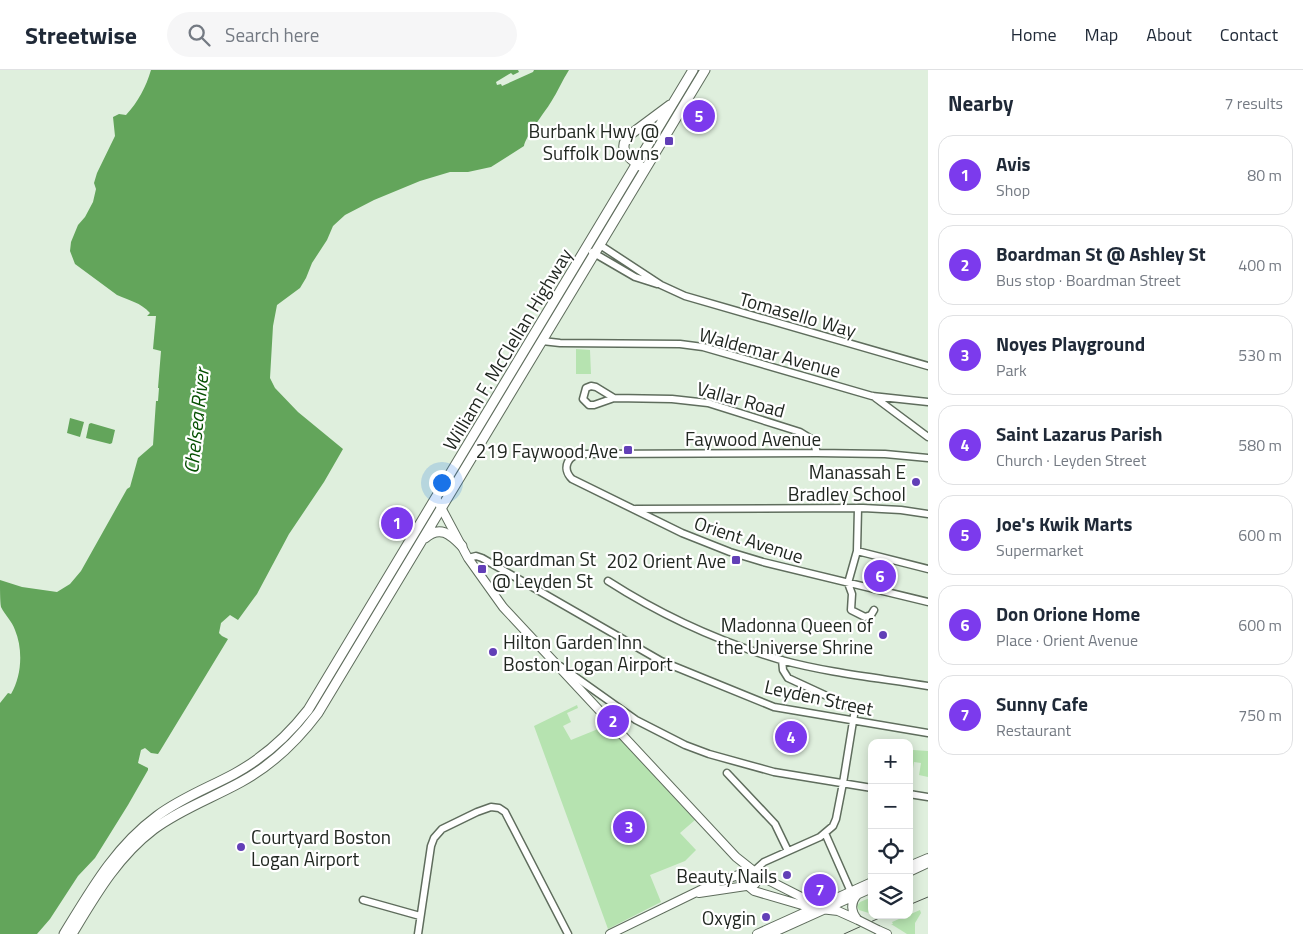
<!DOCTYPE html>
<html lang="en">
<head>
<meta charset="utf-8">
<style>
  :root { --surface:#fff; --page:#f6f6f7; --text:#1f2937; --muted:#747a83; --line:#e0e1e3; --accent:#7c3aed }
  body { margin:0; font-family:"Titillium Web",sans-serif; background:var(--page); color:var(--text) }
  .controls { position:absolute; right:15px; bottom:15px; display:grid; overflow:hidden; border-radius:10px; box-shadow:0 2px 12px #0003 }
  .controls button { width:45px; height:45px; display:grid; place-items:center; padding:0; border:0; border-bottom:1px solid var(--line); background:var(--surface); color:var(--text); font:25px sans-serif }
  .you { position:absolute; left:441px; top:412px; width:18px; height:18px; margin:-12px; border:4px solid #fff; border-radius:50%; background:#1a73e8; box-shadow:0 0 0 8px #1a73e833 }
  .badge { display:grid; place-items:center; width:32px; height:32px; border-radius:50%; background:var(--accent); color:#fff; font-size:16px; font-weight:700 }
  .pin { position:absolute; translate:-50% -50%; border:2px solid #fff; box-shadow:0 1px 5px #0006 }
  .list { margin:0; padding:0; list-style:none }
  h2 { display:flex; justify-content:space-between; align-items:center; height:65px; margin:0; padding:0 20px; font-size:21px }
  h2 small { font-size:16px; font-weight:400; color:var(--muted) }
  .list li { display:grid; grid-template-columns:32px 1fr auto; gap:15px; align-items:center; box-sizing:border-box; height:80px; margin:0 10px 10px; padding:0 10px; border:1px solid var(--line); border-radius:15px }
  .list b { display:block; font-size:19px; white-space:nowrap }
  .list p { margin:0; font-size:16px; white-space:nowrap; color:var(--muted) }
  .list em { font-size:16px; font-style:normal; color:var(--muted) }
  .icon { flex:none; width:28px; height:28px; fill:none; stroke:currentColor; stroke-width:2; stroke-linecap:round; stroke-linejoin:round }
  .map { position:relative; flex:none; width:928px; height:864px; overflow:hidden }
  header { display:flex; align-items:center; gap:30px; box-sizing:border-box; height:70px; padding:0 25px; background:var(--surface); border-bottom:1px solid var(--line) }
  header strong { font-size:24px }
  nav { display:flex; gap:28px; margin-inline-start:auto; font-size:18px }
  .search { width:350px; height:45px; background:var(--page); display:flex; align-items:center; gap:12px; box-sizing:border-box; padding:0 18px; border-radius:28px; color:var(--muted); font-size:19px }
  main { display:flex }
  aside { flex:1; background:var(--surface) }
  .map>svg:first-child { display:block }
</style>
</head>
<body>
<header>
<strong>Streetwise</strong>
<div class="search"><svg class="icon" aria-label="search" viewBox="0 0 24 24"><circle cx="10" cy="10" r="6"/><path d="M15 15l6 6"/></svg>Search here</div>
<nav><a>Home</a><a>Map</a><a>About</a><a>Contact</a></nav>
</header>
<main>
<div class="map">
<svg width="928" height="864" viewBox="0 0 928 864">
  <rect width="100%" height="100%" fill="#dfefdd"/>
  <path fill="#b6e3b0" d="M576 279 590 280 591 304H576Z
    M577 635 578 638 567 643 571 652 563 656 571 670 608 655 695 750 680 763 696 780 685 791 650 805 661 832 608 859 534 656Z
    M913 680 928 681V707L919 705 921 693 914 692 912 705H909V692Z
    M872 827V844L859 840 857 836 860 832Z
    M920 840 921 843 915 853V864H907L891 854H893L892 852Z"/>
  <path fill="#63a55b" d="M151 0H569C562 11 558 21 551 32 545 42 525 67 524 76L491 97 468 102H450L420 111 374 130 345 145 333 156 327 170 312 193 306 208 300 218 277 235 273 256 270 308 275 318 298 342 343 379 324 412 289 464 257 524 238 550 230 545 221 553 219 563 222 566 228 569 160 681 158 684 151 683 145 678 141 680 138 693 148 698V700L128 735 95 788 78 806 50 849 37 864H0V633L8 623 11 624C22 606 23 579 15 560 12 551 5 545 1 537 0 531 0 518 0 510L22 517 57 522 70 514 81 501 127 419 130 417 138 388 153 375 156 331H158L159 318H158L161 281 153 279 156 246H147L150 243C140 232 130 231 117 225L75 194 70 181 71 172 78 155 85 147 93 132 96 119 94 113 97 103 115 66 113 47 119 44 126 45C138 32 146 17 151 0Z
    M70 348 84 352 80 367 67 363Z
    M91 353 115 360 112 373 110 374 86 368 89 354Z"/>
  <path fill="#dfefdd" d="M518 0H534L533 2 502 16 501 14 497 15 496 12 511 3 513 5 519 2Z"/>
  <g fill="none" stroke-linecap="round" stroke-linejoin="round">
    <defs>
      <path id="minor" d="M600 175 661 215 685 226 928 296
        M592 182 635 207 657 214
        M542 271 560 273 680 274 703 277 872 326 928 332
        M591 316 596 317 614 328 594 335H589L583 329 586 318Z
        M873 326 928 367
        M614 328 672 329 708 333 800 362 813 370 817 383
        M928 388 885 384 817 383 583 384C568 384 561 398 572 409L682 463 730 482 763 492 928 532
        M858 438 857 481 848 513 852 524 851 540 865 547 871 545 874 540
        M636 439 863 438 901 440 928 444
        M857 481 928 499
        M468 488 476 486 482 488 661 591 774 637 928 663
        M608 511C661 545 720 572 781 590 829 603 879 608 928 616
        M560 596 636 650 685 675 709 684 774 702 872 718
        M727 703 775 754 788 781
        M909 724 928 727
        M825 763 851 822
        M754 801 764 792 820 767 833 756 836 749 843 713 855 639 788 608 783 600 782 590
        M363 830 420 846
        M418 864 431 776 434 768 442 759 477 742 491 737 499 738 505 742 568 864"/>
      <path id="major" d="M436 428 468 488 503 537 736 787 760 806 825 839
        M909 796 928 788
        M743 801C731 819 764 823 756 802
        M909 802 928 793
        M748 816 754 821 812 838 838 841 858 850
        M699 823 746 816
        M857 825C850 833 851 842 858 850
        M878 860 887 864
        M610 864 715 813 741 804
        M757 864 872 812
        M770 864 872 818"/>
      <path id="highway" d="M642 97C629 89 615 78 631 64L670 35
        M425 468C440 455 450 464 462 476
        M64 864C91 820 115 777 157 746 181 728 208 718 234 704 263 688 287 667 308 640L693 0
        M72 864C95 826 117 787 154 759 181 739 212 728 241 712 272 695 297 671 318 643L705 0"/>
    </defs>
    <use href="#minor" stroke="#5f6d5d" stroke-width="9"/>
    <use href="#major" stroke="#5f6d5d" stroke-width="10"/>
    <use href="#highway" stroke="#5f6d5d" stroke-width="11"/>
    <use href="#minor" stroke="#fff" stroke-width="6"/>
    <use href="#major" stroke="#fff" stroke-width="8"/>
    <use href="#highway" stroke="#fff" stroke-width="9"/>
    <path stroke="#4d554c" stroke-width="1" d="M909 835 928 827
      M844 864 886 845"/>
    <defs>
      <path id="major-bridge" d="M858 850 878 860"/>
    </defs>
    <use href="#major-bridge" stroke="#5f6d5d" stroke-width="10" stroke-linecap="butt"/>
    <use href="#major-bridge" stroke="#fff" stroke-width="8"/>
  </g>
  <g fill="#623fb7" stroke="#fff" stroke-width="2">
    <rect x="664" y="66" width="10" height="10" rx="2.5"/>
    <rect x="623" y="375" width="10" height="10" rx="2.5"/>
    <circle cx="916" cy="412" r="5"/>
    <rect x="731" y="485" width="10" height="10" rx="2.5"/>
    <rect x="477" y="494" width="10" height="10" rx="2.5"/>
    <circle cx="883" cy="565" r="5"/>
    <circle cx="493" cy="582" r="5"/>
    <circle cx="241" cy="777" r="5"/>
    <circle cx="787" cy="805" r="5"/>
    <circle cx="766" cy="847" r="5"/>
  </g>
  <g text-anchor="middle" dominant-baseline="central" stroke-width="4.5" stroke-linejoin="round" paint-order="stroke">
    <g font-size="19" fill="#212721" stroke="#fff" text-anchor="end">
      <text x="659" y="60">Burbank Hwy @<tspan x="659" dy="22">Suffolk Downs</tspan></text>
      <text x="618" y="380">219 Faywood Ave</text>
      <text x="906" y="401">Manassah E<tspan x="906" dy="22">Bradley School</tspan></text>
      <text x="492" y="488" text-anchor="start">Boardman St<tspan x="492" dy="22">@ Leyden St</tspan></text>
      <text x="726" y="490">202 Orient Ave</text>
      <text x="873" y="554">Madonna Queen of<tspan x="873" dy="22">the Universe Shrine</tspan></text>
      <text x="503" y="571" text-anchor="start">Hilton Garden Inn<tspan x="503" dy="22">Boston Logan Airport</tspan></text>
      <text x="251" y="766" text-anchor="start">Courtyard Boston<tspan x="251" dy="22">Logan Airport</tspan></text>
      <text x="777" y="805">Beauty Nails</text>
      <text x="756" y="847">Oxygin</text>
    </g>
    <g font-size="19" fill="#212721" stroke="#fff">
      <text transform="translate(798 244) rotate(16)">Tomasello Way</text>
      <text transform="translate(507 279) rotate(-59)">William F. McClellan Highway</text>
      <text transform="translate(770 282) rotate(15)">Waldemar Avenue</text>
      <text transform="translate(741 329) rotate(15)">Vallar Road</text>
      <text x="753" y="368">Faywood Avenue</text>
      <text transform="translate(749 469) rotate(18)">Orient Avenue</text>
      <text transform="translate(819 627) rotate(12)">Leyden Street</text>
    </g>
    <g font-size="20" font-style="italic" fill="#054f00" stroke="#fff">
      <text transform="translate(196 351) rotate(-84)">Chelsea River</text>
    </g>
  </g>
</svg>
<div class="controls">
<button>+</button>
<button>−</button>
<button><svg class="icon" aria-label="locate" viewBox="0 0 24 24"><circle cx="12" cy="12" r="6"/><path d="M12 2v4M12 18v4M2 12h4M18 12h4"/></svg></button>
<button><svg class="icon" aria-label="layers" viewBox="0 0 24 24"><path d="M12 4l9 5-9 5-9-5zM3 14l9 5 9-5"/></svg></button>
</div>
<div class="you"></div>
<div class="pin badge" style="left:397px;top:453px">1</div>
<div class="pin badge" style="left:613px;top:651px">2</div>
<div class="pin badge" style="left:629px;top:757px">3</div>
<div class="pin badge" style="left:791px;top:667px">4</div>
<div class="pin badge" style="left:699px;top:46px">5</div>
<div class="pin badge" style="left:880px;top:506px">6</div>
<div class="pin badge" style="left:820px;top:820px">7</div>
</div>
<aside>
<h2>Nearby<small>7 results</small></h2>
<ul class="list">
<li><span class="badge">1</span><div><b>Avis</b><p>Shop</p></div><em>80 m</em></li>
<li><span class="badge">2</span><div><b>Boardman St @ Ashley St</b><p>Bus stop · Boardman Street</p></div><em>400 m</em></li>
<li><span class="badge">3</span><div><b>Noyes Playground</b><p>Park</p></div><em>530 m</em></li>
<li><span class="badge">4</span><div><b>Saint Lazarus Parish</b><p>Church · Leyden Street</p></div><em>580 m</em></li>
<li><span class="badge">5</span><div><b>Joe's Kwik Marts</b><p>Supermarket</p></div><em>600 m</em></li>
<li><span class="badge">6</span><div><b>Don Orione Home</b><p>Place · Orient Avenue</p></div><em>600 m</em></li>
<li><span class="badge">7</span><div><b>Sunny Cafe</b><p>Restaurant</p></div><em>750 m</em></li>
</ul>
</aside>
</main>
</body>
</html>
